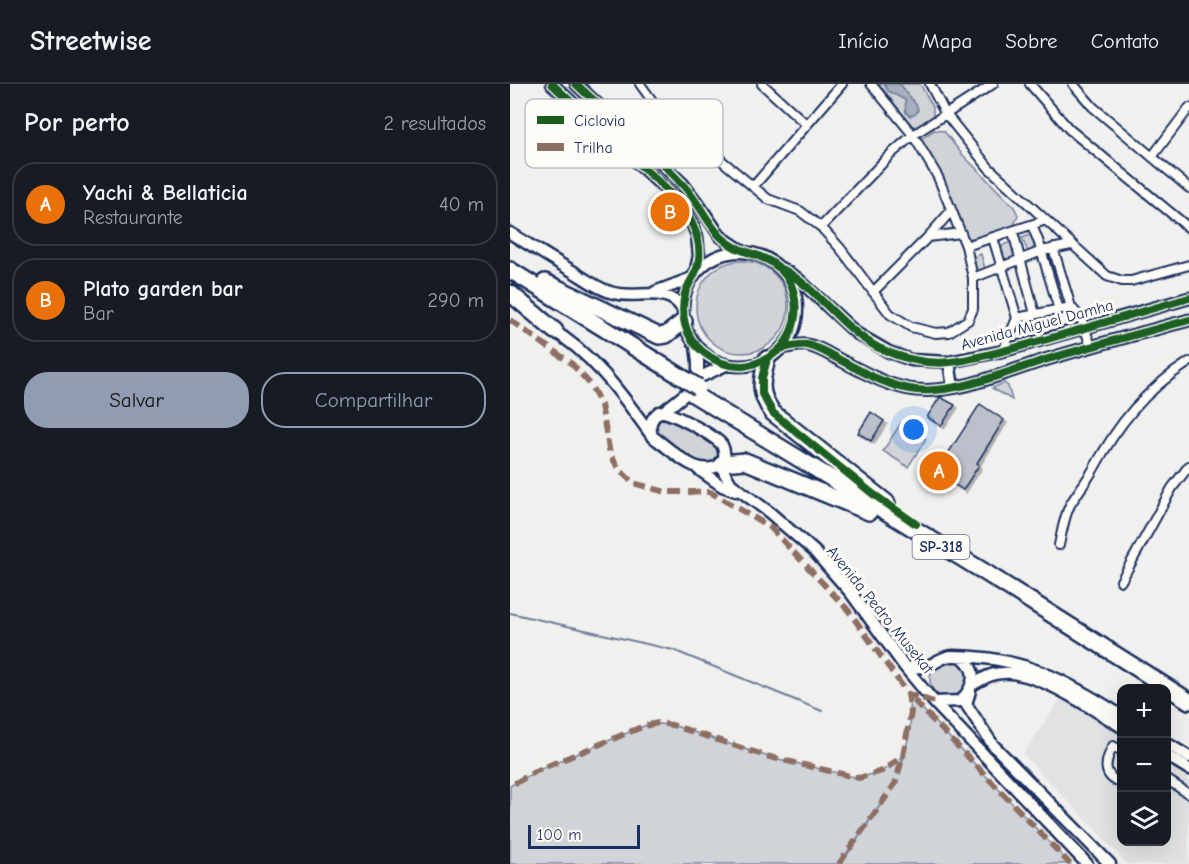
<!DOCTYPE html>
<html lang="pt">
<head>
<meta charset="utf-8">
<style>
  :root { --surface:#171b24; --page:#242831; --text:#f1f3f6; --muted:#9ea1a6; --line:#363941; --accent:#919bb2 }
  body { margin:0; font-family:"Comic Neue",sans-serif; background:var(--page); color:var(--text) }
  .controls { position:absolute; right:18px; bottom:18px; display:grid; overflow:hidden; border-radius:12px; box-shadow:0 6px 24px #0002 }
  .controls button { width:54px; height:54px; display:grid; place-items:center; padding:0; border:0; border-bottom:2px solid var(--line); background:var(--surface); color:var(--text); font:30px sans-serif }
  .scale { position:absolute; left:18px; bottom:15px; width:112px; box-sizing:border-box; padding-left:6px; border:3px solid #1b2f5e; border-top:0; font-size:16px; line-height:21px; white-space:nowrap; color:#1b2f5e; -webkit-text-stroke:4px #fdfcf7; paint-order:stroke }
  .you { position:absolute; left:404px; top:346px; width:21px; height:21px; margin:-15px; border:4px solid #fff; border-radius:50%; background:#1a73e8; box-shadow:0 0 0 9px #1a73e833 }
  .badge { display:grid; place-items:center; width:39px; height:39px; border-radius:50%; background:var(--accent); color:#fff; font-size:20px; font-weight:700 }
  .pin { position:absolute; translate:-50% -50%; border:3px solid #fff; box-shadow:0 2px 6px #0006 }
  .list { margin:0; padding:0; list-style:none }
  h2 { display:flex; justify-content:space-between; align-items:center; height:78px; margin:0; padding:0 24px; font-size:26px }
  h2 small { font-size:20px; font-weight:400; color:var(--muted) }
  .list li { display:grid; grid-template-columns:39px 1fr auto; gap:18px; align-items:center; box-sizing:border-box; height:84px; margin:0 12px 12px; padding:0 12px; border:2px solid var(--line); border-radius:24px }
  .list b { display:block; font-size:22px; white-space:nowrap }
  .list p { margin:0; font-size:20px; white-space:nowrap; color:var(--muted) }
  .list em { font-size:20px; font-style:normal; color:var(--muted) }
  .actions { display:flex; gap:12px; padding:18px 24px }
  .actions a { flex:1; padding:14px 0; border:2px solid var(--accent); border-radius:24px; text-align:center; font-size:21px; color:var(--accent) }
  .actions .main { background:var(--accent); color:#111 }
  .icon { flex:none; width:33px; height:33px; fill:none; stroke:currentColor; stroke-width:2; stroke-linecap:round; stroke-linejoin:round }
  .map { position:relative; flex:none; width:679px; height:780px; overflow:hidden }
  header { display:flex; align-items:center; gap:36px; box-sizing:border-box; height:84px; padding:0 30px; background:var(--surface); border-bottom:2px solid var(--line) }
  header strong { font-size:28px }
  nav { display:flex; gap:33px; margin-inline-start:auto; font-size:21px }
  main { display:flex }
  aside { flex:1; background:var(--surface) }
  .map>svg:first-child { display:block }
</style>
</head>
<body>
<header>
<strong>Streetwise</strong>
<nav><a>Início</a><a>Mapa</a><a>Sobre</a><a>Contato</a></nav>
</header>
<main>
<aside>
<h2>Por perto<small>2 resultados</small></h2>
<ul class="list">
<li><span class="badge" style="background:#e8710a">A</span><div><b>Yachi &amp; Bellaticia</b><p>Restaurante</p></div><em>40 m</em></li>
<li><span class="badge" style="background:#e8710a">B</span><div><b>Plato garden bar</b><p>Bar</p></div><em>290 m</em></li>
</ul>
<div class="actions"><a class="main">Salvar</a><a>Compartilhar</a></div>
</aside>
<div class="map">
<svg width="679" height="780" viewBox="0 0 679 780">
  <defs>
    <filter id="shadow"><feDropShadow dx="3" dy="3" stdDeviation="0" flood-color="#0004"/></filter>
  </defs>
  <rect width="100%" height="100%" fill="#f0f0ee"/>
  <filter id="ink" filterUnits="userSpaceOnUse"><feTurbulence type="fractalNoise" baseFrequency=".0167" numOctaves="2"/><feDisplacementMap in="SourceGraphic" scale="12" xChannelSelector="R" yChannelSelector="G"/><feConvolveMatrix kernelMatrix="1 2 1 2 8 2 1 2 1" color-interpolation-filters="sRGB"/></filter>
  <g filter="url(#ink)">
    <path fill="#e0e2e3" d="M551 614 611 651 612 758H656L657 679 679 693V780H618L513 670Z"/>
    <path fill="#d0d3d8" stroke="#76819b" stroke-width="1.5" d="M369 0H410L423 23V35L411 43 402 42Z
      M424 46 434 47 451 69 504 123 508 131 504 141 499 145 465 155 455 153 411 58 413 54Z
      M520 151 523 153 524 164 518 168 512 154Z
      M491 167a8 8 0 1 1 16 0a8 8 0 1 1-16 0Z
      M471 170 475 185 469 187 464 184 462 176 466 172Z
      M186 223a46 46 0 1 1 92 0a46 46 0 1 1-92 0Z
      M494 299 498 302 502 316 482 304Z
      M157 333 164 335 205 362 209 371 205 379 192 381 149 353 147 350 146 341 151 335Z
      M391 339 416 355 398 383 373 367Z
      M420 595a19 19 0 1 1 38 0a19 19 0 1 1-38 0Z
      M398 610 560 780H331L371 720 329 780H0V702L28 686 134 642 148 640 162 641 256 672 349 694 372 687 393 672 388 691C396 668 405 634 398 610Z"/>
    <path fill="#a7adbd" stroke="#6f7b97" stroke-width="1.5" d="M374 0H390L407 22 408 26 406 30 401 32C392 29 397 23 395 16L378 7Z"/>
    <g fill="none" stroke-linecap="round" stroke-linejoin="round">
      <path stroke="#6f7b97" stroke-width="2" d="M0 529 163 566 312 627"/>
    </g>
    <path fill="#bbc0ca" stroke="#1b2f5e" stroke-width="1.5" filter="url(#shadow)" d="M430 313 445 321 431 342 417 333Z
      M470 320 494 336 467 379 469 381 453 406 426 388Z
      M361 328 374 337 361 357 348 349Z"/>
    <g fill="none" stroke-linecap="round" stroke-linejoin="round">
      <defs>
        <path id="street" d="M130 0 146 22 258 115 290 127 311 143 330 164 380 230 401 243 426 249 439 248 458 236 463 225V194L456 162 428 93 403 51 361 0
          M252 0 296 40
          M420 0 435 29 479 84 597 192 612 197H621L679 181
          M520 0 559 45 679 144
          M563 0 583 23 679 104
          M642 73 679 24
          M243 103 332 0
          M522 141 529 159 549 226
          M311 143 381 70 403 51 483 0
          M503 148 525 230
          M418 153 451 149
          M483 154 507 234
          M456 162 536 136
          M543 164 561 223
          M463 194 532 167 561 161
          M363 208 418 153 441 127
          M493 267 507 234 561 223 571 234 581 262
          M549 461C552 448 554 433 560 421 567 409 576 398 583 386 608 340 634 307 679 278
          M611 497 662 404 679 382
          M612 667 603 662C595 677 591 693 612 699
          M656 695 679 710"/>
        <path id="secondary" d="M42 0 164 113 183 141 187 152 189 172 185 190
          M66 0 173 100 189 121 210 152 234 168
          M0 149C21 162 42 175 64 188 75 195 87 204 100 208 125 217 158 199 173 226
          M173 225a57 57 0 1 1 114 0a57 57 0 1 1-114 0Z
          M267 182 287 194 346 249 379 268 401 276 439 278 493 267 679 214
          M145 208 182 194
          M39 244C83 269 113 312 142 352L147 356C167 370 189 396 213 379 215 373 215 367 212 361 205 352 159 326 149 328 140 335 139 342 142 352
          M186 262 188 278V294
          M270 265C278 263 287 260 297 261 308 263 319 270 330 276 353 288 379 303 406 306 448 310 498 287 538 275 585 261 632 249 679 236
          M439 278 443 303
          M154 327 178 308 188 294 216 281
          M213 379 214 388 221 400 259 428 304 467 341 509 395 583 424 618 577 780
          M188 385 212 402 226 407
          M395 583C404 584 414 584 422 580 430 576 434 572 443 572 512 572 555 596 612 632
          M462 601C472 595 481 589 493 589 527 586 582 625 612 643
          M460 607 456 620 483 661 600 780
          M424 618 451 617C464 602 469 587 452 573
          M656 659 679 673
          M656 671 679 685"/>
        <path id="highway" d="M0 186 178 297
          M35 198 149 252 156 251 174 237
          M0 209 45 247
          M257 275C251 298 248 309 263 329L377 419
          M183 310 473 487 679 617
          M213 379 235 377 359 428"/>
      </defs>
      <use href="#street" stroke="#1b2f5e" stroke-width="12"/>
      <use href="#secondary" stroke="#1b2f5e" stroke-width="15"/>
      <use href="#highway" stroke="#1b2f5e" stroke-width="20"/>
      <use href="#street" stroke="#fdfcf7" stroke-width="8"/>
      <use href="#secondary" stroke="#fdfcf7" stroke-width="10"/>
      <use href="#highway" stroke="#fdfcf7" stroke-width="15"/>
      <defs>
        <path id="highway-bridge" d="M178 297 188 303"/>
      </defs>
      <use href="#highway-bridge" stroke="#1b2f5e" stroke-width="20" stroke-linecap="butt"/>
      <use href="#highway-bridge" stroke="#fdfcf7" stroke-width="15"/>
      <path stroke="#8d6e63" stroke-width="6" stroke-dasharray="12 6" stroke-linecap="butt" d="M0 236 62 280 80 300 91 321 100 370 109 385 123 399 156 408H200L260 443 338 526 398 610 401 628 393 672 372 687 349 694 256 672 162 641 148 639 134 642 28 686 0 702
        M424 618 398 610 560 780
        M329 780 385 700 393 672"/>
      <defs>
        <path id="cycleway" d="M42 0C66 23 91 45 115 68 141 92 174 115 186 149 190 162 191 177 185 189 182 196 177 202 175 210 170 231 175 253 192 267 204 277 218 283 234 282 253 279 272 269 280 250 291 225 286 193 261 178 243 167 226 169 209 151 195 135 187 115 172 100 139 64 101 33 66 0
          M274 186C310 207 332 245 369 264 390 274 417 281 440 278 472 274 503 264 534 256 582 242 631 228 679 214
          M270 265C278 263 287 260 297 261 308 263 319 270 330 276 353 288 379 303 406 306 448 310 498 287 538 275 585 261 632 249 679 236
          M257 275 252 294V310L263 329 363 410 406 440"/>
      </defs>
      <use href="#cycleway" stroke="#fdfcf7" stroke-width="11"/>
      <use href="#cycleway" stroke="#1b5e20" stroke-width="8"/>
    </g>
  </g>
  <g text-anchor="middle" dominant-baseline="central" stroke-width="6" stroke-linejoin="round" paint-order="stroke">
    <rect fill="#fdfcf7" stroke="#5f6c8c" stroke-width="1.5" x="402.5" y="451" width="57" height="24" rx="4.5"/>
    <g font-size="15" font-weight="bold" fill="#1b2f5e">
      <text x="431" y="463">SP-318</text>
    </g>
    <g font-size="16" fill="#1b2f5e" stroke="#fdfcf7">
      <text transform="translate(527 241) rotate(-15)">Avenida Miguel Damha</text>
      <text transform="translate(370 526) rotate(51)">Avenida Pedro Musekat</text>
    </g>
  </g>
  <rect x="15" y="15" width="198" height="69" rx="9" fill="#fdfcf7" stroke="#b9bec9" stroke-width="1.5"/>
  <rect x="27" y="32" width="27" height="8" fill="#1b5e20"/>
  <rect x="27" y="59" width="27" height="8" fill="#8d6e63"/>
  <g font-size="16" fill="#1b2f5e">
    <text x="64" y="42">Ciclovia</text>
    <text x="64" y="69">Trilha</text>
  </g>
</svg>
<div class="controls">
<button>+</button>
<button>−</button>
<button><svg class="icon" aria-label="layers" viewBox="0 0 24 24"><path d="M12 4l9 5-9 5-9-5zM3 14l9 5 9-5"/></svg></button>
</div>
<div class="scale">100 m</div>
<div class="you"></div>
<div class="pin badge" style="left:429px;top:387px;background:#e8710a">A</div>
<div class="pin badge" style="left:160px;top:128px;background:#e8710a">B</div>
</div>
</main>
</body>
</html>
